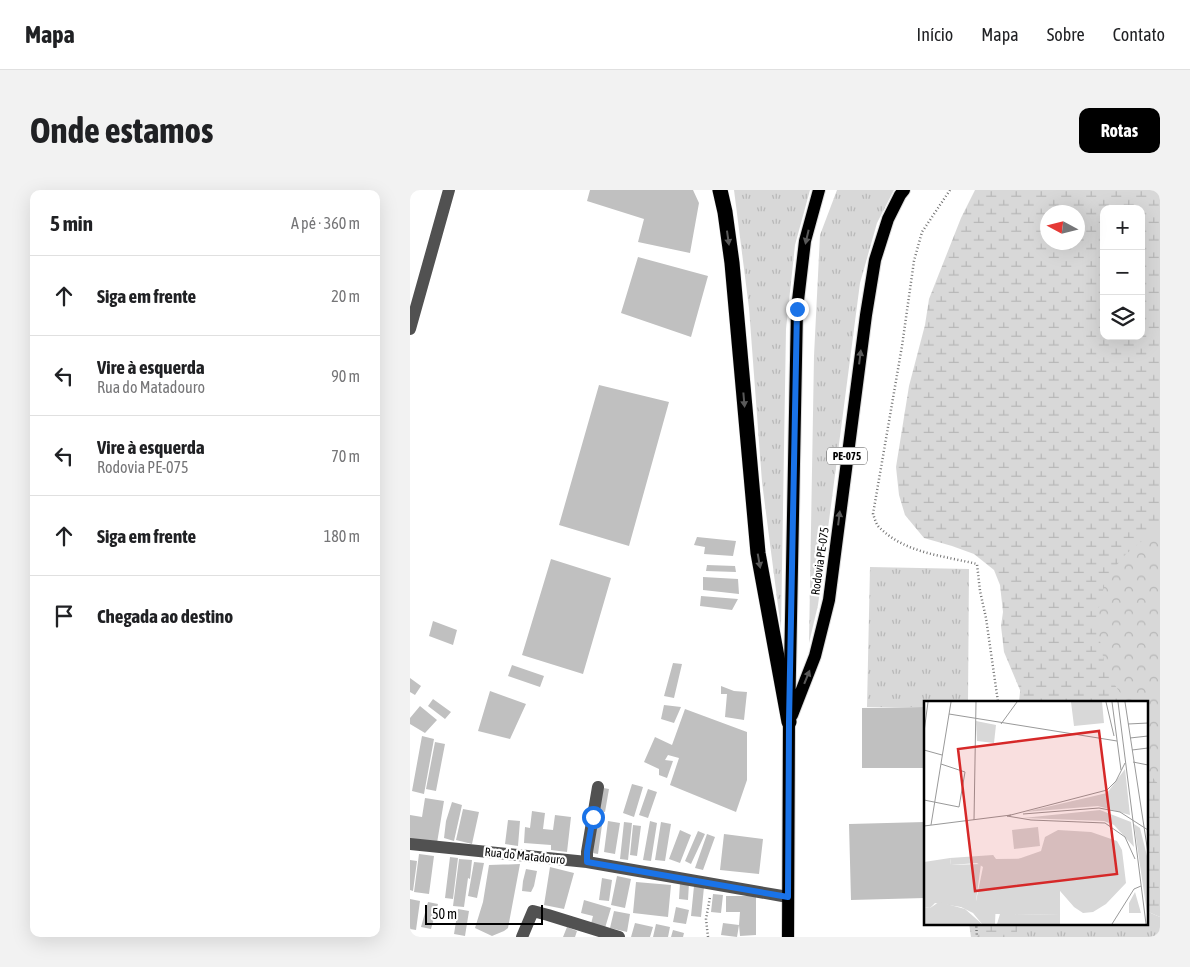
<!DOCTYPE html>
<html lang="pt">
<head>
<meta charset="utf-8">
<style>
  :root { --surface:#fff; --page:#f2f2f2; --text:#202124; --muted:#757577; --line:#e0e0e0; --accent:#000 }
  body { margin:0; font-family:"Asap Condensed",sans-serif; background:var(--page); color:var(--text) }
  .controls { position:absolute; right:15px; top:15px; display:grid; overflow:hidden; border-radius:10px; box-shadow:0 5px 20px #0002 }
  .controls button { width:45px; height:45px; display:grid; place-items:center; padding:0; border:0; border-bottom:1px solid var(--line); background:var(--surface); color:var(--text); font:25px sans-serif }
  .compass { position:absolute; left:630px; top:15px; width:45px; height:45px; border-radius:50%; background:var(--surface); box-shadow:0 5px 20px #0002; rotate:277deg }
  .scale { position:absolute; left:15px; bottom:12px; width:118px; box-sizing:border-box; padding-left:5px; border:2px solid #000; border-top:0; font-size:14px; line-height:18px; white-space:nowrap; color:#000; -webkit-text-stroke:4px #fff; paint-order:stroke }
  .stop { position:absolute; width:15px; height:15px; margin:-11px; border:4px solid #1a73e8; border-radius:50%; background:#fff }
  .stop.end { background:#1a73e8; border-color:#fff; box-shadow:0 1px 5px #0008 }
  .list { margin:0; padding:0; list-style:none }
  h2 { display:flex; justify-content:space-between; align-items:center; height:65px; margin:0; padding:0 20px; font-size:21px }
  h2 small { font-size:16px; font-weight:400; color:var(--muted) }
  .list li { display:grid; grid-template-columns:32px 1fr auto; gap:15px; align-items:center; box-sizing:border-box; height:80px; padding:0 20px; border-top:1px solid var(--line) }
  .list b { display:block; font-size:19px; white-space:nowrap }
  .list p { margin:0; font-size:16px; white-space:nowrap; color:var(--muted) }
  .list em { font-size:16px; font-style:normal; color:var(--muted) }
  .icon { flex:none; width:28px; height:28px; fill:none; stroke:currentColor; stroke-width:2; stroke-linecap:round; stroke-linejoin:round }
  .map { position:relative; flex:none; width:750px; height:747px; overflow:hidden; border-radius:10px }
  header { display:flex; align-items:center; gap:30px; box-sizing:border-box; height:70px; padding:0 25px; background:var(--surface); border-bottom:1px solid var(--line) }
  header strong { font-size:24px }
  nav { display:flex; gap:28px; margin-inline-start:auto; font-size:18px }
  .intro { display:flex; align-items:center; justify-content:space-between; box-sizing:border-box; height:120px; padding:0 30px }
  h1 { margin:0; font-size:35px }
  .button { padding:12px 22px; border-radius:10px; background:var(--accent); color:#fff; font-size:18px; font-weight:700 }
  main { display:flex; gap:30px; padding:0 30px }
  aside { flex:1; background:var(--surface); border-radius:10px; box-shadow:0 5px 20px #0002 }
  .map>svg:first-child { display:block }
</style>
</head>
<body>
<header>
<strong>Mapa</strong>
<nav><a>Início</a><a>Mapa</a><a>Sobre</a><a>Contato</a></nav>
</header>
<div class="intro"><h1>Onde estamos</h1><a class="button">Rotas</a></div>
<main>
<aside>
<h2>5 min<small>A pé · 360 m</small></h2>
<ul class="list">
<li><svg class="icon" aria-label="ahead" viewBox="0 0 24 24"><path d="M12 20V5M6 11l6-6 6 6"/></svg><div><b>Siga em frente</b></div><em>20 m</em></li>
<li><svg class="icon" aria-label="left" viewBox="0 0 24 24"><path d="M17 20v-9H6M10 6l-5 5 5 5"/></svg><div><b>Vire à esquerda</b><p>Rua do Matadouro</p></div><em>90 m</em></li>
<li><svg class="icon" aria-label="left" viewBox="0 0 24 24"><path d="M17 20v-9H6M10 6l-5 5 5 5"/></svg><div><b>Vire à esquerda</b><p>Rodovia PE-075</p></div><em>70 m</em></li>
<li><svg class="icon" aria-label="ahead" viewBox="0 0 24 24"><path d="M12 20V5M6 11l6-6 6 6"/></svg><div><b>Siga em frente</b></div><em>180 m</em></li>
<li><svg class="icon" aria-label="arrive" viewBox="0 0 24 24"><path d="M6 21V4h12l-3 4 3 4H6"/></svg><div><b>Chegada ao destino</b></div></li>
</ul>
</aside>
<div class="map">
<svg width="750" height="747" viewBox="0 0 750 747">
  <defs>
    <pattern id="grass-tufts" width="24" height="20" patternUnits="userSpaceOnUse" patternTransform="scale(1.25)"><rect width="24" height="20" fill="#d8d8d8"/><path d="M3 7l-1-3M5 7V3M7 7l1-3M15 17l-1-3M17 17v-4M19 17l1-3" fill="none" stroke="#b8b8b8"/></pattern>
    <pattern id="forest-crowns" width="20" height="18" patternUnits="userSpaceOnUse" patternTransform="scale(1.25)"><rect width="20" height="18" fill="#d8d8d8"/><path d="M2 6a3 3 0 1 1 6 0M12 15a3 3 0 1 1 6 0" fill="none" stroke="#b8b8b8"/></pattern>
    <pattern id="wetland-marsh" width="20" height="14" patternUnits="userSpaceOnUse" patternTransform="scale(1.25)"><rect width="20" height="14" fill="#d8d8d8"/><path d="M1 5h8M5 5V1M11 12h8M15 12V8" fill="none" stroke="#b8b8b8"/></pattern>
  </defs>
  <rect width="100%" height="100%" fill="#fff"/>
  <path fill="url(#grass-tufts)" d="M324 0H400L385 55 376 139 371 439 352 292 339 118Z
    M427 0H484L467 33 450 93 408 415 399 453 404 166 410 45Z
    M460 377 559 379 558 512H515V517H457Z
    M736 721 750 727V747H607V733H736Z"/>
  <path fill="url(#forest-crowns)" d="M633 282 750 297V654L736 652V512H609Z"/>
  <path fill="url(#wetland-marsh)" fill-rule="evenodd" d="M565 0H750V336L716 364 696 388 686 430 696 482 713 507 714 512H615L594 462 591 436 593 422 590 395 584 380 564 364 542 356 514 348 495 325 489 305 486 277 499 196 515 135 519 109 551 28ZM694 19H731V146H694ZM638 22H668V52H638Z
    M736 580 750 596V727L736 721Z
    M559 733H607V747H561Z"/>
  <path fill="#c0c0c0" d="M180 0H283L289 13 280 63 228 52 234 29 177 11Z
    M228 67 298 86 281 147 211 123Z
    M189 195 259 212 219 356 149 335Z
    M287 347 326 351 323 366 294 364 295 357 284 355Z
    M141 369 201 388 173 484 112 465Z
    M297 375 325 376 326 382 296 381Z
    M293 387 328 389 329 404 293 400Z
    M291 406 328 409 322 420 290 416Z
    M23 431 47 440 43 455 19 446Z
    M263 473 272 474 264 508 254 506Z
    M102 475 134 486 130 497 98 486Z
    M0 488 11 496 5 505 0 502Z
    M311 496 324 501 337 502 334 530 315 527 317 504H311Z
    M80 501 116 514 100 549 68 541Z
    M23 509 41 522 35 529 18 516Z
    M254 515 271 517 264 533 251 529Z
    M10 516 27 530 15 543 0 534V528Z
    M515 517V578H452V518Z
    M275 519 337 542V590L326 622 260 595 269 568 258 565 255 570 263 571 257 588 249 585V579L234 572 245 547 262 555Z
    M12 546 24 549 14 604 2 601Z
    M25 552 35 554 26 601 16 599Z
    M222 594 233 597 224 627 213 623Z
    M188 597 199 599 195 622 183 620Z
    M238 599 247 602 238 628 229 625Z
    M15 608 34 611 27 653 0 649V625L12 627Z
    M42 612 52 615 44 651 34 648 36 631Z
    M53 619 69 622 62 654 46 650Z
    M122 621 135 623 133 639 143 640 145 625 161 627 157 662 141 660V655L114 653 115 637 120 638Z
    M183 627 193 628 188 664 177 662Z
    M98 630 110 631 108 656 95 654Z
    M198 631 210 633 205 664 194 662Z
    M240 631 247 633 241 671 233 670Z
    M214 632 222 633 218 670 210 669Z
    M251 632 261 634 255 671 245 670Z
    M515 632V708L441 710 439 634Z
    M223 635 231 636 227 666 220 665Z
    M270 640 281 645 270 673 259 669Z
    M288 641 295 644 281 674 275 671Z
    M297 644 305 647 293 680 285 678Z
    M314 644 353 649 349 684 310 680Z
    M9 664 24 666 19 704 4 702Z
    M40 667 48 668 43 709 35 708Z
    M49 669 62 670 60 689 58 688 54 717 43 716Z
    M0 670 7 671 3 701 0 700Z
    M64 672 74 673 67 708 58 706Z
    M110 674 98 738 94 741 82 746 65 738 73 712 79 675Z
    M140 677 164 683 154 719 134 715Z
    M116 679 127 681 124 696 121 702 112 701 113 691Z
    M207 686 221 689 215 718 201 715Z
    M192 688 202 690 199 711 189 710Z
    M226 692 261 695 258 727 223 723Z
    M270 693H279L278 710 269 709Z
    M284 696 294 697 291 727 281 726Z
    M303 704 313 705 311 723 301 722Z
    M316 706H346V745L330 746 329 735 330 722H316Z
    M0 709 10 711 6 740 0 739Z
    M174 710 201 718 195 738 181 734 183 726 171 723Z
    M18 712 28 714 21 739 11 737Z
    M266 717 279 720 276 734 263 732Z
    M48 719 59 721 55 746 44 744Z
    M204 721 220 724 217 742 200 738Z
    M225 733 243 737 240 747H221Z
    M313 733 329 735 327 747 311 745Z
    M246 734 260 737 258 747H243Z
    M157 737 167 741 165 747H153Z
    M263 740 274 743 273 747H261Z"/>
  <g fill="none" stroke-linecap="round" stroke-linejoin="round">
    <defs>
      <path id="major" d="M382 525 405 466 419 410 456 125 465 70 478 29 490 5 494 0
        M378 747 379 532 387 119 395 51 409 0"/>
      <path id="highway" d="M310 0 315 22 322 73 348 363 379 532"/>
    </defs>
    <use href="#major" stroke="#dbdbdb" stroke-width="14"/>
    <use href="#highway" stroke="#dbdbdb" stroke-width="16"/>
    <path stroke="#737373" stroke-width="2.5" stroke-dasharray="1 2.5" stroke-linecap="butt" d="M540 0 512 42 504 71 492 156 463 324C465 329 466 335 470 338 495 363 534 366 567 374L570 401 576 428 588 512
      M566 733 567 747
      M298 747 296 729 300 707"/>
    <path stroke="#515151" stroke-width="12" d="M0 139 39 0
      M0 654 177 672 378 707
      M177 672V662L188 597
      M112 747 123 721 138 725 209 747"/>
    <use href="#major" stroke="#000" stroke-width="12"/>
    <use href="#highway" stroke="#000" stroke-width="15"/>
  </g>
  <defs><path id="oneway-solid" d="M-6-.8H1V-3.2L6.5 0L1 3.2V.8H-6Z" transform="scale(1.25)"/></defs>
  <g fill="#595959">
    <use href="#oneway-solid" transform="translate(397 47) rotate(103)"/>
    <use href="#oneway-solid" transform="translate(318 48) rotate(82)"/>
    <use href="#oneway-solid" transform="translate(450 167) rotate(-83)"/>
    <use href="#oneway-solid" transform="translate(334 210) rotate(85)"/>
    <use href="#oneway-solid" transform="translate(429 328) rotate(-83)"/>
    <use href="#oneway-solid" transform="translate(349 371) rotate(80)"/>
    <use href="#oneway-solid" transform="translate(397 487) rotate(-68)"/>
  </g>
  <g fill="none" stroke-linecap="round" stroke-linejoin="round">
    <path stroke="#1a73e8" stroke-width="6" d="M183 627 177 662V672L378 707 379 532 387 119"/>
  </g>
  <g text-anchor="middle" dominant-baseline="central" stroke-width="4.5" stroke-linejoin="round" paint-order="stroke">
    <rect fill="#fff" stroke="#4c4c4c" stroke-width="1" x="417" y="257.5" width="40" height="17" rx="4"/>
    <g font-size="11" font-weight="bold" fill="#000">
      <text x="437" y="266">PE-075</text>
    </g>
    <g font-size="12" fill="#000" stroke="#fff">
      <text transform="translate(410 371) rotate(-82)">Rodovia PE-075</text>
      <text transform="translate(115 666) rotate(6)">Rua do Matadouro</text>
    </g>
  </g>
  <g transform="translate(514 511)">
    <rect width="224" height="224" fill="#fff"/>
    <path d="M201 68 206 114 174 105 101 111 183 92ZM176 109 207 121 210 146 190 124 180 120 99 117ZM210 123 216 127 224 159V219ZM114 126 116 145 90 148 88 129ZM26 157 27 164 57 163 52 200 37 206 11 202 6 207 0 206V161ZM92 213 136 214V223H87L86 219Z" fill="#d8d8d8"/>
    <path d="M69 154 72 158 136 157V214L71 213ZM211 191 217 212H205V202ZM15 201 41 208 58 223H0V206L6 207Z" fill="#d8d8d8"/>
    <path d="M134 129 167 131 193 140 198 149 202 182 182 203 169 211 159 212 150 206 123 175 110 171 85 181 78 189 72 199 71 223H58L49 212 35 205 40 200H52L59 166 53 162 27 164 26 157 69 154 74 163 83 162 117 150 121 136ZM76 213H92L87 223H73Z" fill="#d8d8d8"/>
    <path d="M52 20 72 24 70 42 53 40Z" fill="#d8d8d8"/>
    <path d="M147 1H178L180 22 150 25Z" fill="#d8d8d8"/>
    <path fill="none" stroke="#999" stroke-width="1" d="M182 1 190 35M188 1 197 69M194 1 222 223M201 1 224 152M25 13 193 40M77 23 93 1M204 23 224 22M0 31 4 1M206 37 224 35M0 49 18 54M208 49 224 47M209 61 224 64M0 99 35 106 41 71 17 63M99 113 175 107 196 111 224 129M83 115 107 119 181 122 201 136 211 158M83 115 183 89 192 80 201 62M50 119 52 1M7 124 27 1M0 125 87 114M188 223 210 188 217 185"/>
    <path fill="#d62828" fill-opacity="0.15" stroke="#d62828" stroke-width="2.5" d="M175 30 193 173 51 190 34 48Z"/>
    <rect width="224" height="224" fill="none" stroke="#000" stroke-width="2.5"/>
  </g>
</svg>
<div class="controls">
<button>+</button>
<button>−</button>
<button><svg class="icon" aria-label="layers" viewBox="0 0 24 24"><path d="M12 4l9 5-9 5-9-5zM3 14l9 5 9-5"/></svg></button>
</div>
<svg class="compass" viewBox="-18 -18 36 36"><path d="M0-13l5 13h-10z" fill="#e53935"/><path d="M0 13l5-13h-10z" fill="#757577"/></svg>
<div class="scale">50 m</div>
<div class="stop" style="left:183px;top:627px"></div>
<div class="stop end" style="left:387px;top:119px"></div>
</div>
</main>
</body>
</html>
